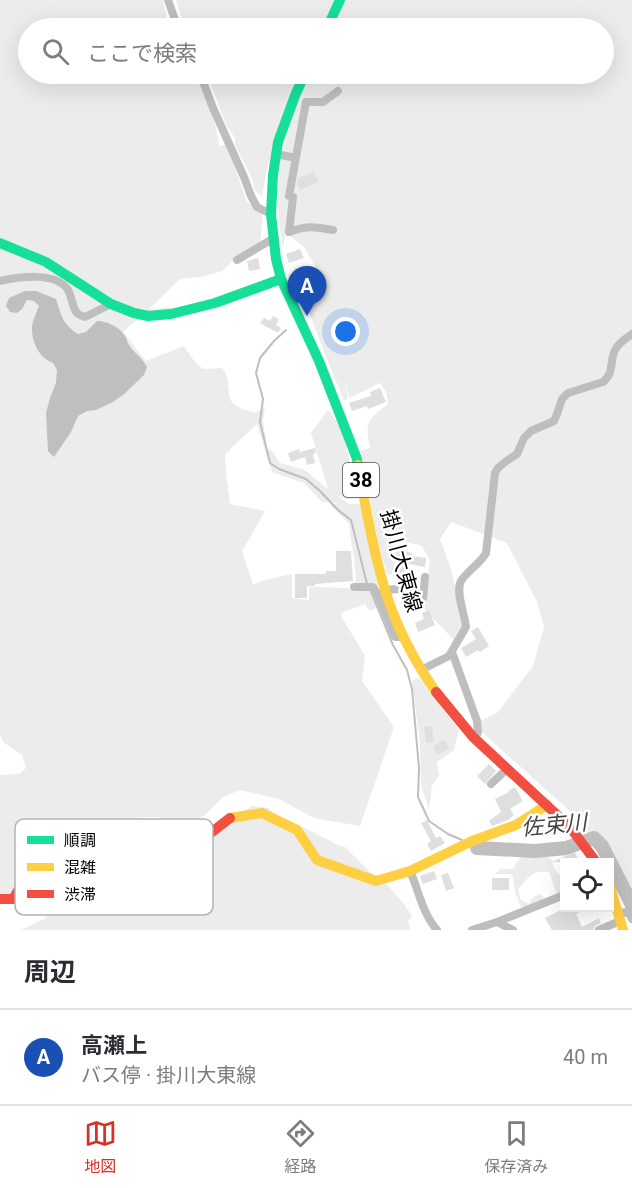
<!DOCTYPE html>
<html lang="ja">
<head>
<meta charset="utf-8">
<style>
  :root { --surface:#fff; --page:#f2f2f3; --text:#2b2b33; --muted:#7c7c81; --line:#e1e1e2; --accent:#d93025 }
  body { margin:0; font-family:Roboto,"Noto Sans JP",sans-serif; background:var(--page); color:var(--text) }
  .controls { position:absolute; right:18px; bottom:18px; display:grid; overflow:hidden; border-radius:0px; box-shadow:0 6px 24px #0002 }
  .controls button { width:54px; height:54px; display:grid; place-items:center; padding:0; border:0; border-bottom:2px solid var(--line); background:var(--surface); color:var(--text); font:30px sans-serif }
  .you { position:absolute; left:346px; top:332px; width:21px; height:21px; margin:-15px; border:4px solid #fff; border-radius:50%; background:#1a73e8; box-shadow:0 0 0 9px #1a73e833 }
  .badge { display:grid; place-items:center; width:39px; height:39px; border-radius:50%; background:var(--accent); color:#fff; font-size:20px; font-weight:700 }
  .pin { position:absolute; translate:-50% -50px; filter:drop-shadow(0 2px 3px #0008) }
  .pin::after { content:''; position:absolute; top:32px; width:21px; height:18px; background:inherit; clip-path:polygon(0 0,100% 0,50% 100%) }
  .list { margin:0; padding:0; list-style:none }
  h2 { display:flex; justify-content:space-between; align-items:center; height:78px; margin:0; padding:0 24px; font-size:26px }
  h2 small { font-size:20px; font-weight:400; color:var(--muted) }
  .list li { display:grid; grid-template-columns:39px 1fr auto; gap:18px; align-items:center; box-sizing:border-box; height:96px; padding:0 24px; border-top:2px solid var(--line) }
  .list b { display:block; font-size:22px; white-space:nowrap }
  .list p { margin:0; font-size:20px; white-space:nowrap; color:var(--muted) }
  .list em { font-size:20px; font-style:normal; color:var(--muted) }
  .icon { flex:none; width:33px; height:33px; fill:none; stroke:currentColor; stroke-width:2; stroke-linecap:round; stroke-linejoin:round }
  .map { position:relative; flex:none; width:632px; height:930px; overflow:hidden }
  .search { position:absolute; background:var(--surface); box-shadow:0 6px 24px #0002; left:18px; right:18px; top:18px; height:66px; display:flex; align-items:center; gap:15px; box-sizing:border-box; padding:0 21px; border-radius:33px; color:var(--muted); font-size:22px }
  .sheet { height:174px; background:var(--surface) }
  nav { display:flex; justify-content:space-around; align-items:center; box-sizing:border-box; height:84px; border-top:2px solid var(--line); background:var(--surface); font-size:16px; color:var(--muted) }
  nav a { display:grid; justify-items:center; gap:3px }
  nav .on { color:var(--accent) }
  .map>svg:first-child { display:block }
</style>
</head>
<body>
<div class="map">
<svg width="632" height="930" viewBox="0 0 632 930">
  <rect width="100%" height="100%" fill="#fff"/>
  <path fill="#ececec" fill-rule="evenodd" d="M0 0H163L167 19 171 28H28V74H194C205 97 217 120 219 146L227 144 247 202 263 215 260 244 237 257 222 271 201 277 180 279 149 309 180 307 151 313 146 311 123 332 146 361 184 346 195 362 203 369 222 368C232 379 225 396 234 404 239 409 250 411 256 413L262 408 265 407 263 421 267 448 272 451 280 463 305 470 328 489 311 433 328 410C348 431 351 471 358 499H346L336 495 349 504H362L382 605 370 611 365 604 341 613V616L365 656 362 681 394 727 360 826 314 818 279 799 240 790 223 797 205 815 190 823C158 811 104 821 70 824L63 844 41 857 13 899 0 896V775L19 774 26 768 22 755 3 742 0 735ZM257 424 272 472 304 483 322 502 341 503 330 504 349 524 355 567 356 587 354 592 348 588 309 587V600L292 598V574L261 581 253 585 242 551 265 511 230 504 226 473 225 454Z
    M176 0H632V904C623 898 610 873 610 862H605L594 846 591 838 572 813 482 732 479 722 498 712 533 666 544 627 537 602 507 543 451 522 440 539 450 566 465 626 455 641 423 608 430 560 421 545 401 542 392 574 388 576 379 547 361 451 370 448C365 422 367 420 388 404L386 392 380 383 349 398 345 381 348 398 344 401 325 354 306 304 320 295 318 271 304 247 290 236 291 198 283 248C281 234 278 220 278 206 277 174 284 144 293 114L276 135 267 169 262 196 255 191 251 176 235 145V138L226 125 207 74H604V28H185Z
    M419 678 459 730 454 750 437 762 439 775 432 785 429 809 421 785 420 743 412 681Z
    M252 806 269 808 276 816 297 824 340 846 345 847 371 873 384 881 404 904 411 914 412 918 408 921 410 930H21L46 918 82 847 157 840 191 845Z
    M546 856 552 860 554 869 564 879V896L558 897 549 872C536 868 525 879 518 890L521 900 529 904 533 897 540 894 544 898C537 906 531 908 521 907L515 892 512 874H494L501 869H513L517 862 521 857Z"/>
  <path fill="#bfbfbf" d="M25 291H36L56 299C61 315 63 325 78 334L86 332 97 321C106 321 120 327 125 336 127 339 127 342 129 345 135 354 141 356 147 367L144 375 123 395 111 403 96 410 87 411 78 416 71 432 54 457 48 451 46 413 50 398 56 383 57 370 53 363C39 358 31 341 32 326 33 319 37 312 39 306L34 301 27 300 22 309 17 313 10 312 6 306 9 298Z"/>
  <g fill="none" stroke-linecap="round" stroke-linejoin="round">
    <path stroke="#bfbfbf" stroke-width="2" d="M286 330 274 341 260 358 256 373 263 399 260 422 270 463 279 469 306 479 320 491 338 510 351 520 367 584
      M370 589 393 645 407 670 412 689 419 768 418 797 429 821 448 834 462 840"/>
    <path stroke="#bfbfbf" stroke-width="14" d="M477 848 535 851 566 848 594 838 602 846 632 905"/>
  </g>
  <path fill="#dfdfdf" d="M314 172 319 182 300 190 297 184 298 178Z
    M300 249 304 258 289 263 286 254Z
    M258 258 260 269 249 271 247 261Z
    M314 274 317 283 312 284 317 296 310 298 306 286 302 288 299 280Z
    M273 316 279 319 276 325 281 328 278 333 260 323 264 318 270 321Z
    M380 388 386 402 368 409 367 406 352 411 349 403 371 396 370 392Z
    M315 448 316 453 313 454 315 463 307 465 305 457 291 462 288 453 299 449 300 452Z
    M398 550 412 553V556L426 558 425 567 409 564 406 575 397 572 400 561H396Z
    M336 551H351L353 581 315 584V586H307V598H295V574H326V571H336Z
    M429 610 435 625 418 632 415 623 424 619 422 613Z
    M478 627 489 646 480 652 478 650 466 657 461 648 476 639 471 631Z
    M432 726 434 742 426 743 424 727Z
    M444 740 449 749 437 755 433 746Z
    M489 764 496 771 485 784 477 776Z
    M515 787 523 801 510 809 514 815 508 820 492 826 489 821 501 812 495 799 509 792 508 791Z
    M427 820 436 838 440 836 445 843 431 851 427 844 431 841 421 823Z
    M575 852 579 862H552Z
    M434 871 437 879 423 884 420 876Z
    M448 873 454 888 446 891 441 875Z
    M492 878H509V890H492Z
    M565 908H589L576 914 582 927 599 918 601 923 595 926 593 930H552L545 918Z"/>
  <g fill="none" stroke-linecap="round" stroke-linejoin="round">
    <path stroke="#bebebe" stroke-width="8" d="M168 0 178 28
      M200 74 213 108 244 177 251 196 257 207 271 214
      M276 154 296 158
      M333 230C314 227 308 225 289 232L293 197 289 196 306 102H323L338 91
      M237 260 274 238
      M0 281C18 277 56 271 68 290 72 297 72 307 77 313 79 315 82 316 85 317L111 304
      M354 587H373L377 593 395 637H404
      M384 590 400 589 419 598H423L425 577
      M452 652 477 721 478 732 475 739
      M421 670 449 656 466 627C465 615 455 591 461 581 468 570 480 564 486 553L495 473 498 468 505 462 517 454 524 438 531 431 554 421 557 414 562 399 568 393 603 382C616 372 608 358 617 347 620 342 627 338 632 334
      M491 784 508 768
      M410 871C419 891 422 913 437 930
      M618 913 628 912 632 919
      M497 922 564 895
      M472 930 497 922 513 930
      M599 930 620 921"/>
    <path stroke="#16e098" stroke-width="10" d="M327 28 340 0
      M305 74 296 93 278 142 273 175 271 214 276 259 281 279 319 361 357 459 358 465
      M0 243 46 262 111 304 134 313 148 316 171 314 215 303 281 279"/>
    <path stroke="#ffcf43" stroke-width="10" d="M358 465C366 508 373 551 386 593 397 628 415 662 436 692
      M230 818 262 813 297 830 317 860 376 881 410 871 472 841 516 825 547 805
      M610 887 623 930"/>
    <path stroke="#f24e42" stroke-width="10" d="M436 692 473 737 570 827 596 862
      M0 899H13C21 887 31 865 42 857 61 843 89 848 111 844 126 841 140 834 156 835 165 835 180 838 187 844L199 842 230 818"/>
  </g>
  <g text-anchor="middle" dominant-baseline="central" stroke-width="5" stroke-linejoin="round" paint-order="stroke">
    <rect fill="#fff" stroke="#4c4c4c" stroke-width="1.5" x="343" y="463" width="36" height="34" rx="4.5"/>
    <g font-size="20" font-weight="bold" fill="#000">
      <text x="361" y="480">38</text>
    </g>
    <g font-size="21" fill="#000" stroke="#fff">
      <text transform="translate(401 561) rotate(75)">掛川大東線</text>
    </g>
    <g font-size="22" font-style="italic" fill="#444" stroke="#fff">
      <text transform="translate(554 825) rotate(-5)">佐束川</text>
    </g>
  </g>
  <rect x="15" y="819" width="198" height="96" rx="9" fill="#fff" stroke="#b2b2b2" stroke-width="1.5"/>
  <rect x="27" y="836" width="27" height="8" fill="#16e098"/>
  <rect x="27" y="863" width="27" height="8" fill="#ffcf43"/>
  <rect x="27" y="890" width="27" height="8" fill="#f24e42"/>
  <g font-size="16" fill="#000">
    <text x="64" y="846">順調</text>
    <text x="64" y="873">混雑</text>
    <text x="64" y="900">渋滞</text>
  </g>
</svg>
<div class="controls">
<button><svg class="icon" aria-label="locate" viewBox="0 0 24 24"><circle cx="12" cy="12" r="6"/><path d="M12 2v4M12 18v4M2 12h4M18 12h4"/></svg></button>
</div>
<div class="you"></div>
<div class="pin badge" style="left:307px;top:316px;background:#1a4fb4">A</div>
<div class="search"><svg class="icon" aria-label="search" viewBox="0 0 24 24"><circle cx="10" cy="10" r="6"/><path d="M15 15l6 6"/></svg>ここで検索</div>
</div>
<section class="sheet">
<h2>周辺<small></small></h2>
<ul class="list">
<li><span class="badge" style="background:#1a4fb4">A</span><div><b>高瀬上</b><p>バス停 · 掛川大東線</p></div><em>40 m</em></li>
</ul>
</section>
<nav>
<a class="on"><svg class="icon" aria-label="map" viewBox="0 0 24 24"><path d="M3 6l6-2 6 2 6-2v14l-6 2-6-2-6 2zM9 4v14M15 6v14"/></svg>地図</a>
<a><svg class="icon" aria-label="directions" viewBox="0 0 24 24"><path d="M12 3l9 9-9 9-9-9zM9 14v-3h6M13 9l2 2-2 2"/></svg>経路</a>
<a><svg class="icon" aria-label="saved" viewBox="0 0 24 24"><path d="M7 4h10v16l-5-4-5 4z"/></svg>保存済み</a>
</nav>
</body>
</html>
